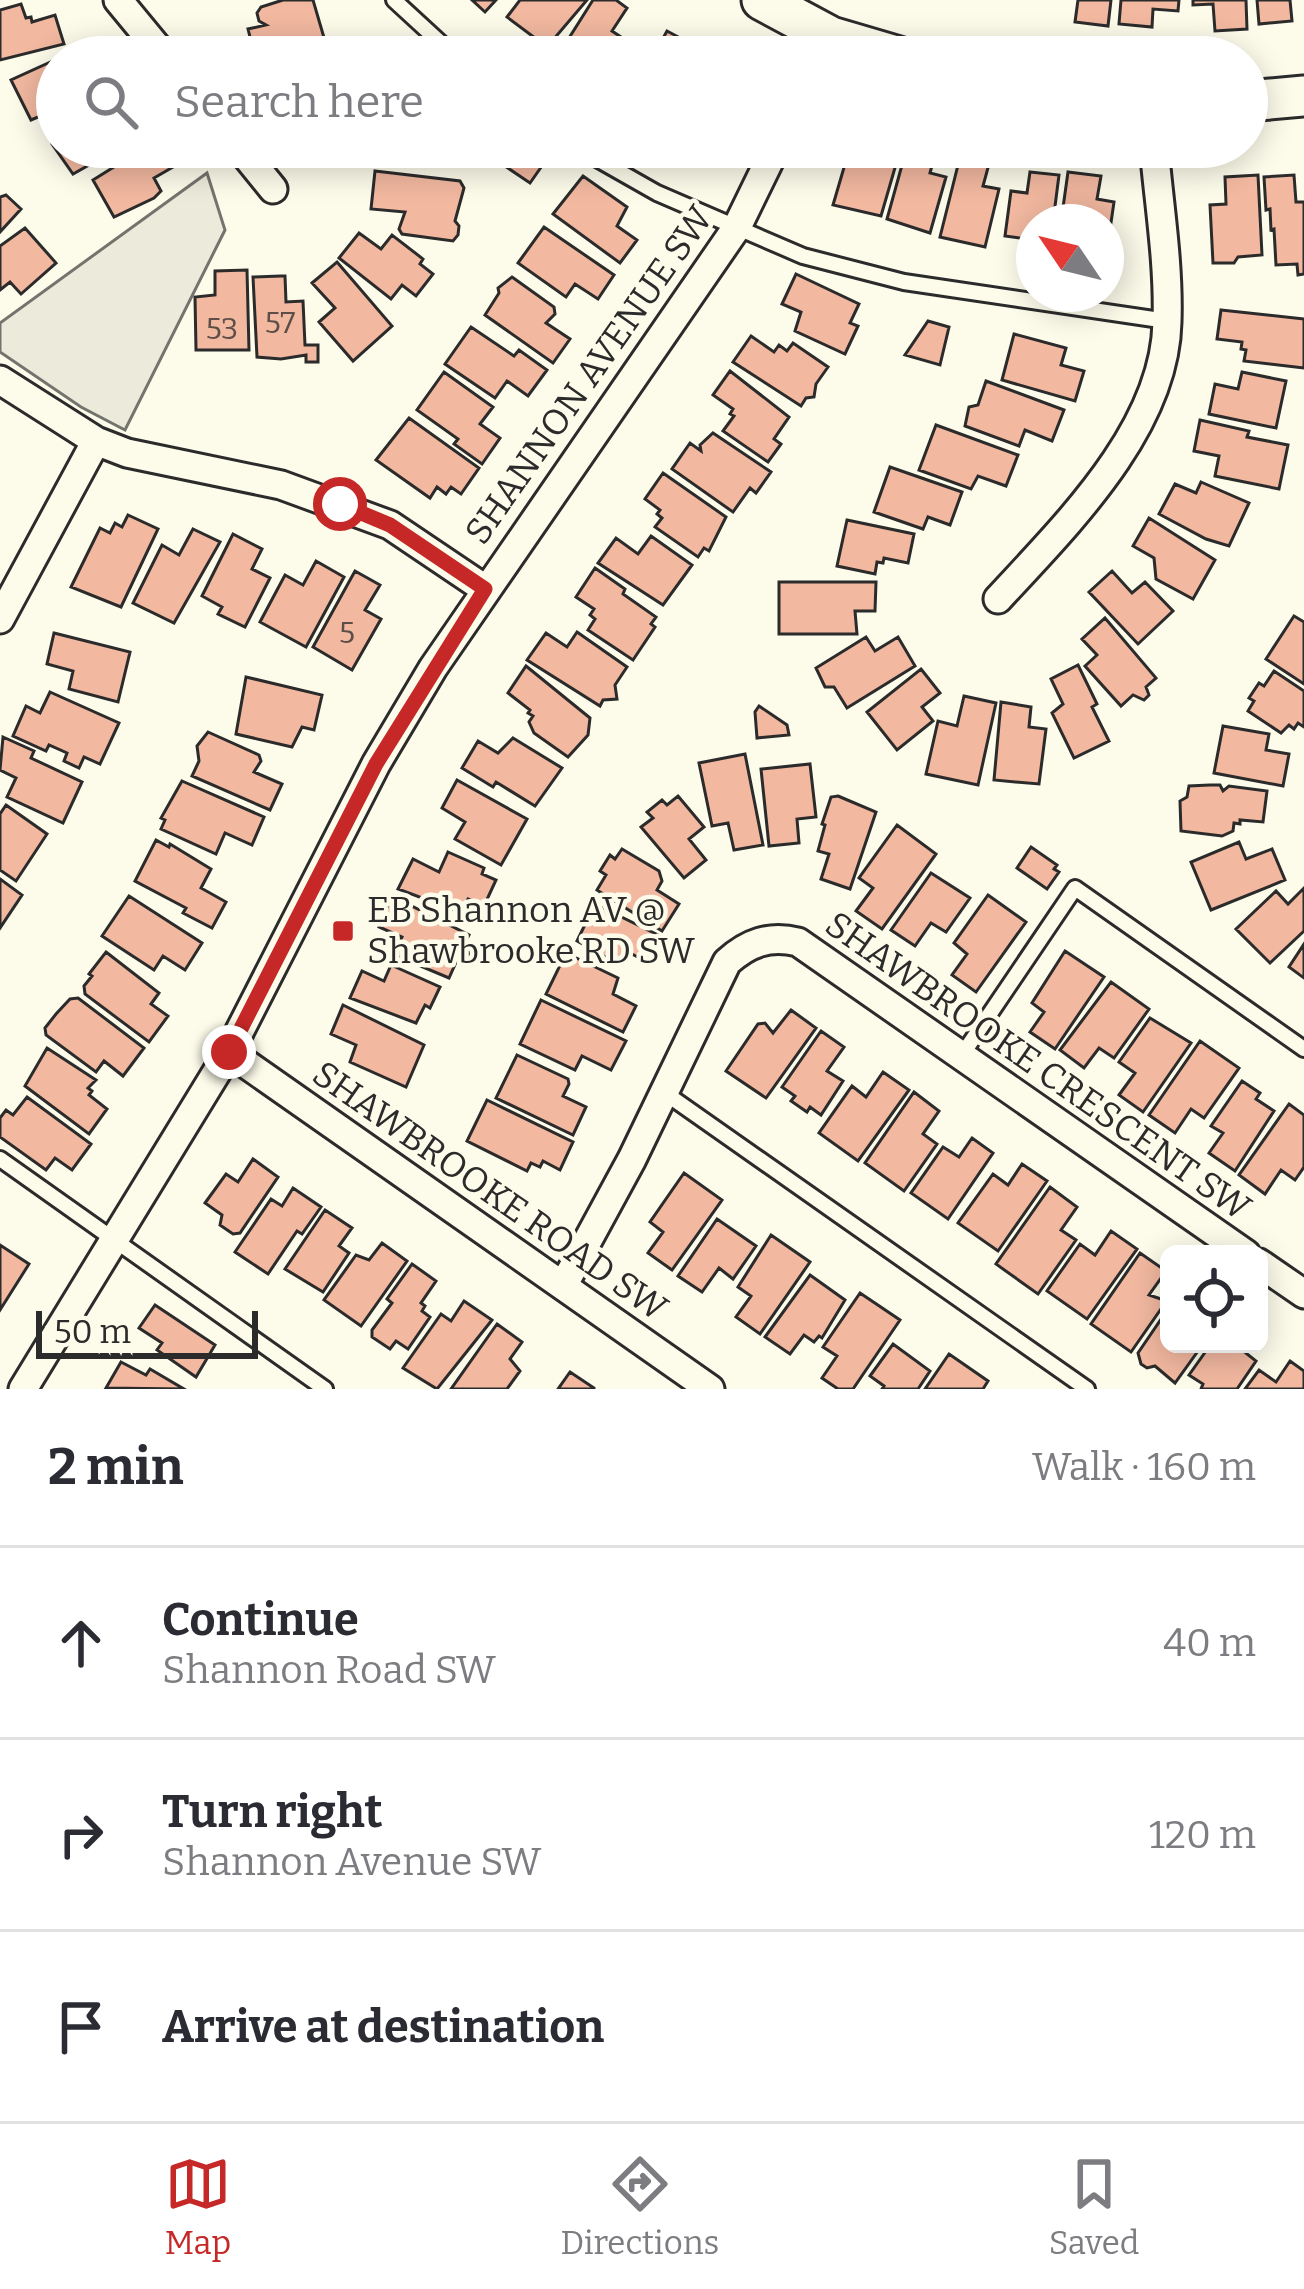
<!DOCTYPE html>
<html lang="en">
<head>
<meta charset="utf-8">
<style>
  :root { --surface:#fff; --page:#f2f2f3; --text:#2b2b33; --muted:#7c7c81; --line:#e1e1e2; --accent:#c62828 }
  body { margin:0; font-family:Bitter,serif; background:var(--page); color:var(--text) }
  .controls { position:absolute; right:36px; bottom:36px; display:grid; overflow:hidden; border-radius:18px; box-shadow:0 6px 30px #0003 }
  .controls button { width:108px; height:108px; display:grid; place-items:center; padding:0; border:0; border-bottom:3px solid var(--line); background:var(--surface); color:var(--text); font:60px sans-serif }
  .compass { position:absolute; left:1016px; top:204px; width:108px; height:108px; border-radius:50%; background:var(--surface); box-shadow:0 6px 30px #0003; rotate:305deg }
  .scale { position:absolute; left:36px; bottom:30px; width:222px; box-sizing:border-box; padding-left:12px; border:6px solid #2b2b2b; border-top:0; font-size:33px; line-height:42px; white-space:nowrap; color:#2b2b2b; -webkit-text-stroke:9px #fdfbea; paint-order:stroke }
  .stop { position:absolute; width:36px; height:36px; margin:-27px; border:9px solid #c62828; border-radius:50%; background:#fff }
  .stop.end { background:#c62828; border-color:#fff; box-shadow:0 3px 12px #0008 }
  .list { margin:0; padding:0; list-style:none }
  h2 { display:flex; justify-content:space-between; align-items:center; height:156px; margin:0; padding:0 48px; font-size:51px }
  h2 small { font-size:39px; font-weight:400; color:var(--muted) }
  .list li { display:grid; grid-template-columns:78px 1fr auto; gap:36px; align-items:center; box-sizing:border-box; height:192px; padding:0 48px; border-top:3px solid var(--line) }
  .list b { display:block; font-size:45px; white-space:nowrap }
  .list p { margin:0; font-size:39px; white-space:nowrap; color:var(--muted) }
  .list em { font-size:39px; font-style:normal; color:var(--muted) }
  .icon { flex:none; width:66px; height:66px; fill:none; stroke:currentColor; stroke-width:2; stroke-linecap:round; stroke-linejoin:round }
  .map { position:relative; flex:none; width:1304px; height:1389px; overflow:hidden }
  .search { position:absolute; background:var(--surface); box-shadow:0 6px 30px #0003; left:36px; right:36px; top:36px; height:132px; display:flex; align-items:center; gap:30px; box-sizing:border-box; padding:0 42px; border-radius:66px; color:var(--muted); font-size:45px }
  .sheet { height:732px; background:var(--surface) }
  nav { display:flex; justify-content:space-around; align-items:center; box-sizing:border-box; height:168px; border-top:3px solid var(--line); background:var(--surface); font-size:33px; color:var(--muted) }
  nav a { display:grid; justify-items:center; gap:6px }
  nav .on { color:var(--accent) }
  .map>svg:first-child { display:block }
</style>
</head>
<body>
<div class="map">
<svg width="1304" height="1389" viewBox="0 0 1304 1389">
  <rect width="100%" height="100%" fill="#fdfbea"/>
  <path fill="#ecebdb" stroke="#74746e" stroke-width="3" d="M207 173 225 230 125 430 81 407 0 352V323Z"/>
  <path fill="#f2b8a0" stroke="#2b2b2b" stroke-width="3" d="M283 0H313L325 41 280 57H255L248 29 266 25 259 21 257 13 261 7Z
    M472 0H496L485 12Z
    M520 0H587L547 47 507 17Z
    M593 0H616L627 8 612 31 627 41 617 57H557Z
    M1078 0H1111L1108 26 1075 22Z
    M1121 0H1179L1178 11 1153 9 1152 27 1119 24Z
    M1193 0H1246L1247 29 1215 31 1213 4 1193 5Z
    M1257 0H1290L1292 21 1259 24Z
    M21 4 26 18 31 17 32 22 55 15 64 44 0 60V10Z
    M667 31 699 48 694 57H629L637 43 655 53Z
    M355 43 358 54 371 51 373 57H297Z
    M57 59V109L31 120 11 80Z
    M57 130V147H121L73 174 52 144 51 134Z
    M146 147H159L173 167 154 178 161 191 154 198 114 217 93 180Z
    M370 147H421L422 159 372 164Z
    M509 147H542L551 153 530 183 499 162Z
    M850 147 865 151 866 147H901L881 216 833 205Z
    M907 147H937L930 173 946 177 930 233 887 219Z
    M960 157 989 164 983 186 999 189 985 247 940 237Z
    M375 171 460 181 464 188 455 221 459 226 458 235 453 241 402 234 399 229 405 212 371 209Z
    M1030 172 1059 175 1053 222H1034V240L1005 236 1011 191 1027 193Z
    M1068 172 1101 176 1097 199 1114 202 1106 257V222H1061Z
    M1258 175 1262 255 1238 257 1234 263H1213L1210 205 1226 204 1225 177Z
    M1294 175 1296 202H1304V274L1298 275 1297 264 1276 265 1274 229 1271 230 1270 209 1266 210 1264 177Z
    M583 176 627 207 617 226 637 240 620 263 553 214Z
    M6 195 21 209 0 232V197Z
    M544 227 614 275 598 299 575 284 566 297 518 263Z
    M25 228 56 263 21 294 10 282 0 290V246Z
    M359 233 381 249 392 235 423 259 420 264 433 274 416 296 402 285 391 299 339 258Z
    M337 262 392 326 353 361 319 322 335 308 312 283Z
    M247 270 249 350H196L195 297 215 295V271Z
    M796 274 859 304 850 323 858 326 845 354 795 331 801 312 782 304Z
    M281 276H285L286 302 303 301 305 345H318V362H306V355L281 359 257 357 253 277Z
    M512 277 554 307 555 314 546 323 570 339 553 363 485 315 499 293 498 288Z
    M1221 310 1304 319V368L1244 361 1246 350 1241 349 1242 342 1217 339Z
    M928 321 949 327 940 365 905 355Z
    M471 327 514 356 519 350 547 370 528 396 507 381 495 398 445 364Z
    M1014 334 1066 348 1061 365 1084 371 1075 401 1002 380Z
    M751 336 774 352 779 345 787 351 793 343 828 367 816 384 814 397 806 398 801 406 733 362Z
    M730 371 789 417 774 439 781 444 768 462 723 431 734 416 730 414 733 409 713 395Z
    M444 372 493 407 480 424 500 438 482 464 454 444 458 439 417 410Z
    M1242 372 1286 381 1276 428 1209 414 1215 384 1238 389Z
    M986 381 1064 410 1052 441 1025 430 1019 446 965 426 969 407 978 405Z
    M409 418 479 468 461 494 451 487 446 494 437 487 430 498 376 460Z
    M1200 420 1249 431 1247 437 1288 445 1279 489 1215 476 1219 456 1194 451Z
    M936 425 1018 455 1006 486 978 476 971 489 919 470Z
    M713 433 771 472 756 493 750 488 733 512 672 469 690 443 701 451 700 445Z
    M890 467 962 492 950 525 928 517 923 529 874 512Z
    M663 473 726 517 709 551 704 548 698 557 655 527 662 518 657 514 660 510 645 499Z
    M1201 482 1249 503 1229 546 1206 539 1159 514 1175 484 1196 493Z
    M128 515 158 529 121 607 71 587 100 528 110 533 115 523 122 527Z
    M1149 518 1215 560 1193 599 1156 579 1154 558 1133 546Z
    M847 520 914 534 908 563 884 558 883 563 877 562 875 574 837 566Z
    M193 529 220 542 174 623 133 603 162 545 179 555Z
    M233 534 262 549 252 569 270 578 245 627 218 614 222 607 202 596Z
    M651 536 692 565 663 605 598 563 616 538 638 554Z
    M316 561 344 577 306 647 260 622 285 575 303 585Z
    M595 568 625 589 623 594 656 617 651 624 655 627 633 660 588 630 595 619 590 615 594 609 576 597Z
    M355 571 380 585 365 610 381 619 352 670 313 647Z
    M1112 571 1132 593 1145 582 1173 611 1138 644 1089 592Z
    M779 582H876L875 611H855L857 634H779Z
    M1294 616 1304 622V684L1266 659Z
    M1105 618 1156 678 1146 687 1149 695 1144 700 1133 695 1121 706 1085 666 1097 655 1082 639Z
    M577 632 627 667 615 685 617 699 603 700 600 706 527 660 546 633 567 647Z
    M54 633 130 652 118 702 69 689 73 671 47 664Z
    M866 637 875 651 898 637 915 666 847 708 834 687H825L816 668Z
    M1078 665 1097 704 1092 707 1109 741 1074 758 1052 713 1063 704 1051 679Z
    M526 666 590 718 588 735 568 757 534 733 529 722 533 716 528 713 530 710 508 693Z
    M921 669 940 693 922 707 933 721 897 750 867 712Z
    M1274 671 1304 691V727L1298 723 1294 729 1289 725 1281 733 1248 711 1254 701 1249 698 1259 683 1264 686Z
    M246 677 322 695 314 730 302 727 292 747 236 734Z
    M50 692 119 723 100 764 84 757 79 768 64 761 67 753 49 745 46 751 13 736 26 706 40 713Z
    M964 696 996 703 978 785 926 774 938 721 957 726Z
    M1001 702 1031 707 1029 727 1046 729 1039 784 994 780Z
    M759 706 787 725 789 735 757 738 755 712Z
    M1223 726 1269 734 1266 750 1289 754 1283 786 1214 773Z
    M208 732 259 755 261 761 254 772 282 784 270 810 192 776 199 761 197 746Z
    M3 737 34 751 31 758 82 782 63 823 7 797 16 778 0 770Z
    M513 738 562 768 535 806 496 782 493 787 462 768 478 741 498 753Z
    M745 754 763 845 734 850 728 823 712 826 699 763Z
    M810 764 816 817 797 819 799 843 769 846 761 769Z
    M457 780 527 819 501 865 455 839 465 822 442 808Z
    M182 781 264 817 252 845 225 833 216 854 161 829 165 820 161 818Z
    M1210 785H1220L1223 791 1229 786 1267 791 1263 822 1240 820V824L1234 823 1233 831 1222 836 1181 831 1180 801 1187 797 1189 786Z
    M678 796 704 827 689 839 706 860 684 878 641 827 653 818 647 812 662 800 667 805Z
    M838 796 876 812 850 889 821 879 829 854 818 851 825 825 822 824 831 797Z
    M6 805 47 834 16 881 0 870V814Z
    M897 825 936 854 882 929 856 911 873 888 859 878Z
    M156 840 169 847 170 844 211 869 201 888 226 902 212 928 183 913 186 908 135 881Z
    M1239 842 1246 859 1272 849 1285 880 1211 910 1191 862Z
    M1031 847 1057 865 1054 869 1059 872 1047 889 1017 868Z
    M622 849 659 871 662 881 657 890 679 904 662 931 597 890 606 875 600 871 610 855 615 859Z
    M448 852 484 868 482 874 496 880 484 906 468 899 462 913 398 889 413 859 439 872Z
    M931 873 970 898 946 932 931 923 915 946 891 930Z
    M0 879 22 895 0 928Z
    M1304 888V931L1270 963 1236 929 1276 891 1288 904Z
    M988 895 1026 922 976 992 952 975 967 954 954 943Z
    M129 896 202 943 185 970 163 956 154 970 102 936Z
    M392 896 469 935 466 941 470 954 458 958 449 978 394 955 402 937 379 927Z
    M595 904 662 937 649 963 630 953 625 963 618 959 616 963 577 941Z
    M1304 944V978L1289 967Z
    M1065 951 1104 977 1055 1049 1030 1032 1044 1012 1032 1003Z
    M106 952 159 993 151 1004 168 1016 149 1042 85 994 84 986 92 976 89 974Z
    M566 953 618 978 613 994 636 1006 623 1032 546 994Z
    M391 965 440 987 430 1008 425 1005 416 1023 350 998 362 971 384 981Z
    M1111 982 1149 1009 1114 1058 1099 1048 1084 1068 1060 1050Z
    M78 998 144 1048 123 1076 104 1061 96 1072 46 1035 45 1028 56 1014 70 999Z
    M541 1000 626 1041 611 1070 582 1056 575 1070 520 1044Z
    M343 1005 424 1045 406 1087 350 1062 356 1045 331 1034Z
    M791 1010 816 1028 766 1098 726 1071 758 1024 765 1023 773 1033Z
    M1150 1018 1191 1043 1143 1112 1119 1095 1135 1073 1119 1062Z
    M821 1031 844 1047 827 1071 843 1081 821 1115 810 1107 807 1112 791 1101 795 1096 782 1087Z
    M1200 1041 1239 1068 1204 1118 1191 1109 1175 1133 1149 1115Z
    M47 1048 96 1080 88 1088 92 1091 89 1095 107 1109 89 1134 25 1086Z
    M517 1055 568 1079 569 1084 563 1096 586 1107 573 1135 496 1098Z
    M883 1072 909 1090 858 1161 819 1133 852 1086 866 1097Z
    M1242 1081 1260 1093 1256 1099 1274 1111 1235 1171 1209 1153 1223 1133 1211 1126Z
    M914 1092 939 1111 923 1134 937 1144 904 1191 865 1163Z
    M27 1097 91 1144 72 1170 55 1158 46 1170 0 1137V1118L6 1110 13 1115Z
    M487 1100 573 1142 560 1170 543 1161 540 1167 531 1163 527 1171 467 1141Z
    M1289 1104 1304 1115V1167L1295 1180 1281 1170 1265 1194 1239 1175Z
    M972 1138 993 1153 948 1219 911 1193 943 1147 959 1157Z
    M253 1159 278 1177 240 1233 233 1234 220 1225 222 1215 205 1203 226 1174 238 1182Z
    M1022 1164 1047 1181 998 1251 958 1223 993 1174 1008 1185Z
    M684 1173 722 1200 672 1270 648 1253 663 1232 650 1222Z
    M1050 1187 1077 1207 1061 1230 1076 1240 1038 1294 996 1264Z
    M293 1188 321 1207 302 1234 297 1231 268 1274 235 1252 271 1199 282 1206Z
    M325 1210 352 1228 339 1246 349 1253 323 1292 285 1269Z
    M717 1219 756 1246 733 1279 719 1268 702 1292 678 1276Z
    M1111 1231 1137 1249 1087 1319 1047 1291 1080 1244 1095 1255Z
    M771 1235 810 1262 760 1334 736 1317 751 1296 738 1287Z
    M382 1243 407 1261 361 1326 324 1300 356 1255 369 1260Z
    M0 1245 29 1264 0 1310Z
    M1140 1253 1166 1271 1149 1295 1161 1299 1163 1306 1131 1352 1091 1324Z
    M412 1264 436 1281 421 1303 425 1306 422 1311 430 1317 408 1349 396 1341 390 1349 372 1337V1330L392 1303 387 1299Z
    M810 1275 845 1300 822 1338 819 1336 814 1342 804 1335 790 1354 765 1337Z
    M860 1293 900 1320 853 1389H838L822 1378 837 1356 823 1347Z
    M464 1301 492 1320 437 1389 403 1368 441 1314 451 1321Z
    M155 1305 215 1345 196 1377 157 1350 162 1343 139 1328Z
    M1168 1309 1169 1344H1203L1175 1383 1155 1366 1147 1368 1141 1364 1138 1353Z
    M497 1324 522 1342 510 1359 520 1371 507 1389H451Z
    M893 1344 930 1371 918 1389H882L884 1386 870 1376Z
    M1211 1344H1246L1242 1350 1256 1361 1237 1389H1201L1203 1384 1189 1375Z
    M949 1354 988 1381 983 1389H925Z
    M1290 1361 1304 1371V1389H1245L1259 1370 1276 1382Z
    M121 1362 146 1375 150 1369 184 1389 106 1388Z
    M570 1372 594 1388V1389H558Z"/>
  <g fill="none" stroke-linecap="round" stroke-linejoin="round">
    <defs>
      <path id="lane" d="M394 0 456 57
        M576 147 657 193 803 256 904 282 1167 321
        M962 1055 1075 888 1304 1049
        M665 1093 1087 1389
        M0 1159 325 1389"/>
      <path id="street" d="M118 0 165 57
        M239 147 273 189
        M0 380 96 441 127 453 281 485 390 525 485 589
        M998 599C1066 525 1165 429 1167 322 1169 264 1159 204 1154 147
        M0 619 96 441
        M229 1052 710 1389
        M1259 1263 1304 1294
        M563 1286 632 1159 727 962C748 943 769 935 798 942L1246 1254
        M23 1389 229 1052 376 764 433 668 737 227 776 147"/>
      <path id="secondary" d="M762 0 831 37 899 57
        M1247 101 1304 96"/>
    </defs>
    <use href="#lane" stroke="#2b2b2b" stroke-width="20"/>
    <use href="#street" stroke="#2b2b2b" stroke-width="33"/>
    <use href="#secondary" stroke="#2b2b2b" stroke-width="45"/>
    <use href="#lane" stroke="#fdfbea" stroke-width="14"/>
    <use href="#street" stroke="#fdfbea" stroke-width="27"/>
    <use href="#secondary" stroke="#fdfbea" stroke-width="39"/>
  </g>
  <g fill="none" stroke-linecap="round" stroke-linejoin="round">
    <path stroke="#c62828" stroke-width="15" d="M229 1052 376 764 485 589 390 525 340 504"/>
  </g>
  <rect fill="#c62828" stroke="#fdfbea" stroke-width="4.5" x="331" y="919" width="24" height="24" rx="6"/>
  <g text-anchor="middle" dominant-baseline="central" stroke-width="9" stroke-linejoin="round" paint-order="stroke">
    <g font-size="30" fill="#5d4e48">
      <text x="280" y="323">57</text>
      <text x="222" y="329">53</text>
      <text x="347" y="633">5</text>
    </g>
    <g font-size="36" fill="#2b2b2b" stroke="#fdfbea">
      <text transform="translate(589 375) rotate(-55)">SHANNON AVENUE SW</text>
      <text transform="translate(1038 1066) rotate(35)">SHAWBROOKE CRESCENT SW</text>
      <text transform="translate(490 1191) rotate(35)">SHAWBROOKE ROAD SW</text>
    </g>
    <g font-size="36" fill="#2b2b2b" stroke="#fdfbea" text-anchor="start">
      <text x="367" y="910">EB Shannon AV @<tspan x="367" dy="41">Shawbrooke RD SW</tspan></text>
    </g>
  </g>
</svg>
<div class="controls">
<button><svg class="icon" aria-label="locate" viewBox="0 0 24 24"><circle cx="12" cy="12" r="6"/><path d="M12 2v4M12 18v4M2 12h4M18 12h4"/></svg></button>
</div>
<svg class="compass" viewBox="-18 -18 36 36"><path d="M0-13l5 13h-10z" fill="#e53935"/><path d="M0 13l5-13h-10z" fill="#7c7c81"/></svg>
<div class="scale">50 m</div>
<div class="stop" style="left:340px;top:504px"></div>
<div class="stop end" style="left:229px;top:1052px"></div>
<div class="search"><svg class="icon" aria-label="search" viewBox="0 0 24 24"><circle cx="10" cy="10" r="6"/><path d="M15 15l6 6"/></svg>Search here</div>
</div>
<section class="sheet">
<h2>2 min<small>Walk · 160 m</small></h2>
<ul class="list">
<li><svg class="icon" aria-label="ahead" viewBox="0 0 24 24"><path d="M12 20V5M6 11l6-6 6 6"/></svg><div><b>Continue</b><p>Shannon Road SW</p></div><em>40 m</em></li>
<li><svg class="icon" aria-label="right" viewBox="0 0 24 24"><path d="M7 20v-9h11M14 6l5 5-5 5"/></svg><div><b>Turn right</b><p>Shannon Avenue SW</p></div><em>120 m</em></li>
<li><svg class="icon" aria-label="arrive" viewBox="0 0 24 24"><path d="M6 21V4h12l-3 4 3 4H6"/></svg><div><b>Arrive at destination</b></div></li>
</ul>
</section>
<nav>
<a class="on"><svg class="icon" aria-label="map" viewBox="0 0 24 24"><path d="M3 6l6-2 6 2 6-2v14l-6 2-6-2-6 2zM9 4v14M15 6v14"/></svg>Map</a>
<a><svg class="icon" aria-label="directions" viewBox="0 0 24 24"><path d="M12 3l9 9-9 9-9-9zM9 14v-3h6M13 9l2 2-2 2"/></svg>Directions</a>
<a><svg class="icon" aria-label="saved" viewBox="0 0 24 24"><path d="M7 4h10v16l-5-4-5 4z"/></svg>Saved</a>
</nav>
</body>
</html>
